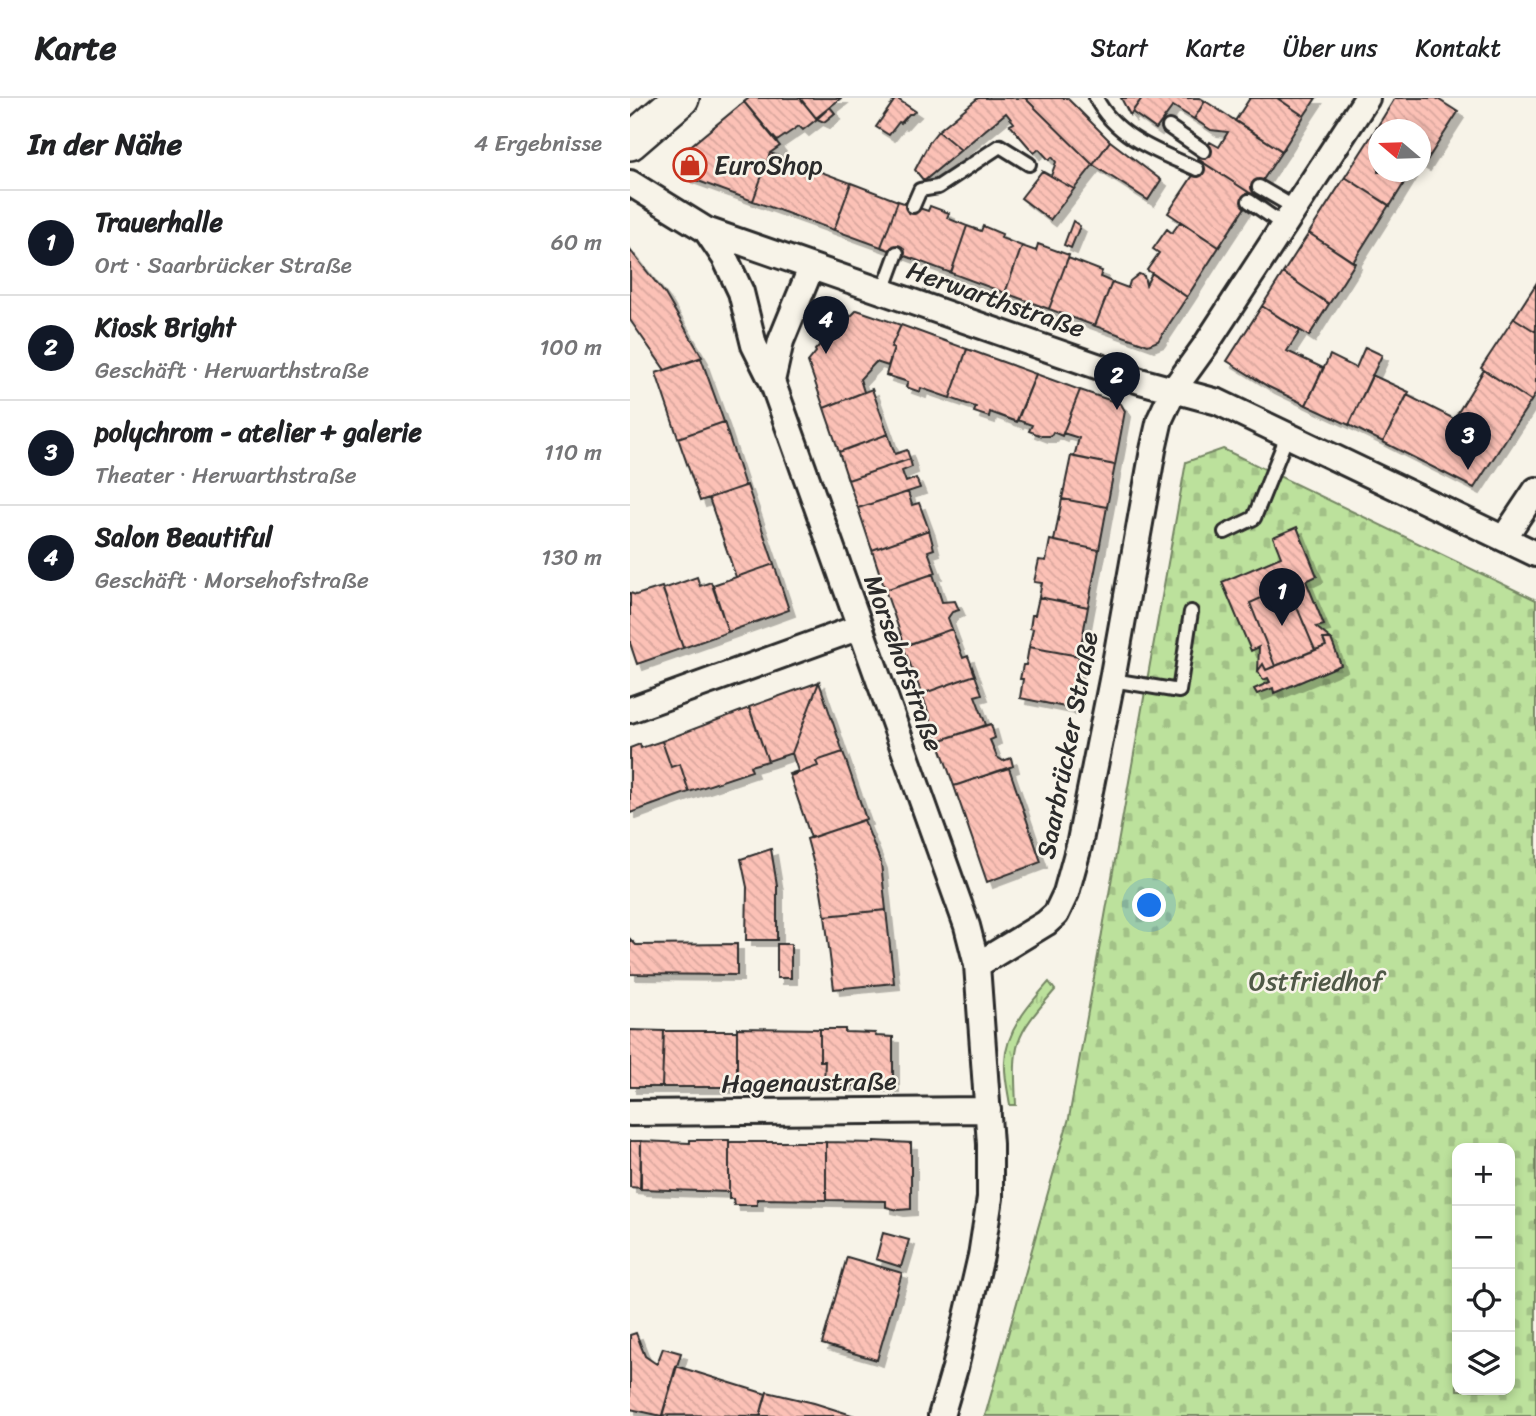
<!DOCTYPE html>
<html lang="de">
<head>
<meta charset="utf-8">
<style>
  :root { --surface:#fff; --page:#f2f2f2; --text:#202124; --muted:#757577; --line:#e0e0e0; --accent:#111827 }
  body { margin:0; font-family:Sriracha,sans-serif; background:var(--page); color:var(--text) }
  .controls { position:absolute; right:21px; bottom:21px; display:grid; overflow:hidden; border-radius:14px; box-shadow:0 4px 10px #0003 }
  .controls button { width:63px; height:63px; display:grid; place-items:center; padding:0; border:0; border-bottom:2px solid var(--line); background:var(--surface); color:var(--text); font:35px sans-serif }
  .compass { position:absolute; left:738px; top:21px; width:63px; height:63px; border-radius:50%; background:var(--surface); box-shadow:0 4px 10px #0003; rotate:289deg }
  .you { position:absolute; left:520px; top:808px; width:24px; height:24px; margin:-18px; border:5px solid #fff; border-radius:50%; background:#1a73e8; box-shadow:0 0 0 10px #1a73e833 }
  .badge { display:grid; place-items:center; width:46px; height:46px; border-radius:50%; background:var(--accent); color:#fff; font-size:23px; font-weight:700 }
  .pin { position:absolute; translate:-50% -58px; filter:drop-shadow(0 2px 4px #0008) }
  .pin::after { content:''; position:absolute; top:37px; width:24px; height:21px; background:inherit; clip-path:polygon(0 0,100% 0,50% 100%) }
  .list { margin:0; padding:0; list-style:none }
  h2 { display:flex; justify-content:space-between; align-items:center; height:91px; margin:0; padding:0 28px; font-size:30px }
  h2 small { font-size:23px; font-weight:400; color:var(--muted) }
  .list li { display:grid; grid-template-columns:46px 1fr auto; gap:21px; align-items:center; box-sizing:border-box; height:105px; padding:0 28px; border-top:2px solid var(--line) }
  .list b { display:block; font-size:26px; white-space:nowrap }
  .list p { margin:0; font-size:23px; white-space:nowrap; color:var(--muted) }
  .list em { font-size:23px; font-style:normal; color:var(--muted) }
  .icon { flex:none; width:38px; height:38px; fill:none; stroke:currentColor; stroke-width:2; stroke-linecap:round; stroke-linejoin:round }
  .map { position:relative; flex:none; width:906px; height:1318px; overflow:hidden }
  header { display:flex; align-items:center; gap:42px; box-sizing:border-box; height:98px; padding:0 35px; background:var(--surface); border-bottom:2px solid var(--line) }
  header strong { font-size:33px }
  nav { display:flex; gap:38px; margin-inline-start:auto; font-size:24px }
  main { display:flex }
  aside { flex:1; background:var(--surface) }
  .map>svg:first-child { display:block }
</style>
</head>
<body>
<header>
<strong>Karte</strong>
<nav><a>Start</a><a>Karte</a><a>Über uns</a><a>Kontakt</a></nav>
</header>
<main>
<aside>
<h2>In der Nähe<small>4 Ergebnisse</small></h2>
<ul class="list">
<li><span class="badge">1</span><div><b>Trauerhalle</b><p>Ort · Saarbrücker Straße</p></div><em>60 m</em></li>
<li><span class="badge">2</span><div><b>Kiosk Bright</b><p>Geschäft · Herwarthstraße</p></div><em>100 m</em></li>
<li><span class="badge">3</span><div><b>polychrom - atelier + galerie</b><p>Theater · Herwarthstraße</p></div><em>110 m</em></li>
<li><span class="badge">4</span><div><b>Salon Beautiful</b><p>Geschäft · Morsehofstraße</p></div><em>130 m</em></li>
</ul>
</aside>
<div class="map">
<svg width="906" height="1318" viewBox="0 0 906 1318">
  <defs>
    <pattern id="grass-tufts" width="24" height="20" patternUnits="userSpaceOnUse" patternTransform="scale(1.75)"><rect width="24" height="20" fill="#bce19c"/><path d="M3 7l-1-3M5 7V3M7 7l1-3M15 17l-1-3M17 17v-4M19 17l1-3" fill="none" stroke="#a2c187"/></pattern>
    <pattern id="cemetery-stones" width="16" height="16" patternUnits="userSpaceOnUse" patternTransform="scale(1.75)"><rect width="16" height="16" fill="#bce19c"/><path d="M2 7V4a2 2 0 0 1 4 0v3zM10 15v-3a2 2 0 0 1 4 0v3z" fill="#a2c187"/></pattern>
    <pattern id="building-back-hatch" width="6" height="6" patternUnits="userSpaceOnUse" patternTransform="scale(1.75)"><rect width="6" height="6" fill="#fcc1b6"/><path d="M-1 5l2 2M0 0l6 6M5-1l2 2" fill="none" stroke="#d8a69d"/></pattern>
    <filter id="shadow"><feDropShadow dx="6" dy="6" stdDeviation="0" flood-color="#0004"/></filter>
  </defs>
  <rect width="100%" height="100%" fill="#f7f3e8"/>
  <filter id="ink" filterUnits="userSpaceOnUse"><feTurbulence type="fractalNoise" baseFrequency=".0143" numOctaves="2"/><feDisplacementMap in="SourceGraphic" scale="14" xChannelSelector="R" yChannelSelector="G"/><feConvolveMatrix kernelMatrix="1 2 1 2 8 2 1 2 1" color-interpolation-filters="sRGB"/></filter>
  <g filter="url(#ink)">
    <path fill="url(#grass-tufts)" stroke="#748664" stroke-width="2" d="M419 884 425 892C383 940 383 944 386 1007H380C378 993 374 978 375 964 376 932 399 907 419 884Z"/>
    <path fill="url(#cemetery-stones)" stroke="#748664" stroke-width="2" fill-rule="evenodd" d="M593 351 906 502V1318H355L439 1020 556 364ZM827 1050H880V1292H827Z"/>
    <path fill="url(#building-back-hatch)" stroke="#2b2b2b" stroke-width="2" filter="url(#shadow)" d="M119 0H170L187 21 173 32 169 28 147 43 114 4Z
      M170 0H211L186 20Z
      M266 0 285 13 282 16H279L271 25 269 24 259 37 246 29Z
      M348 0H395L463 67 444 91 421 78 426 64 422 59 419 62 409 51 404 55 380 27 384 25 376 15 331 52 308 33Z
      M395 0H437L480 43 463 67Z
      M491 0H512L500 17Z
      M512 0H570L575 3 564 21 543 8 526 31 502 14Z
      M620 0H647L674 18 652 53 605 23Z
      M647 0H686L674 18Z
      M765 0H806L828 14 794 67 790 65V32H748V37L744 34Z
      M575 3 652 53 623 97 568 61 580 44 589 49 598 34 581 32 564 21Z
      M114 4 150 48 140 55 123 103 57 79 52 55Z
      M200 9 205 15 194 24 187 21Z
      M308 33 331 52 294 83 285 72 300 43Z
      M744 34 748 37V74H781L760 108 715 79Z
      M480 43 531 82 518 102 463 67Z
      M140 55 221 85 204 132 123 103Z
      M572 64 623 97 589 149 538 115Z
      M412 73 444 91 420 122 391 100Z
      M715 79 759 107 723 164 679 135Z
      M221 85 268 103 251 149 204 132Z
      M268 103 298 113 300 108 319 115 317 120 337 128 321 175 251 149Z
      M443 123 450 128 441 150 434 147Z
      M550 124 589 149 557 199 517 172 529 155 523 151 537 131 542 135Z
      M337 128 351 133 353 128 372 136 371 140 392 148 375 195 321 175Z
      M679 135 725 165 699 206 653 175Z
      M408 146 439 157 419 211 375 195 392 148 406 153Z
      M0 152 35 196 72 259 35 272 0 222Z
      M438 160 472 173 470 179 482 184 465 228 419 211Z
      M522 175 557 199 528 243 518 247 465 228 482 184 498 190 500 183 509 176 514 178 516 187Z
      M653 175 699 206 679 238 632 208Z
      M906 186V234L884 220Z
      M632 208 670 233 657 253 693 270 676 307 639 289 597 263Z
      M227 212 271 227 261 249 264 250 258 268 246 264 230 281 234 294 194 310 178 264 186 254 185 252 217 218 219 220Z
      M884 220 906 234V295L901 303 851 270Z
      M271 227 337 251 320 300 291 290 290 294 276 289 278 284 256 277 264 250 261 249Z
      M735 249 752 257 719 327 676 307 700 257 726 270Z
      M337 251 406 276 387 324 360 314 359 319 344 314 346 309 320 300Z
      M71 260 94 324 48 340 26 275Z
      M854 272 901 303 844 390 753 344 777 297 824 321Z
      M406 276 450 292 432 338 423 334 421 338H412L399 333 402 327 387 322Z
      M742 277 779 294 753 344 719 327Z
      M242 291 258 336 209 354 194 310Z
      M450 292 491 306 495 313 485 367 444 359 449 340 433 335Z
      M94 324 115 388 70 403 48 340Z
      M258 336 265 356 277 352 280 361 218 382 209 354Z
      M441 358 485 367 477 409 432 401Z
      M280 361 282 369 272 373 276 384 286 380 290 390 228 410 218 382Z
      M117 387 144 466 106 479 79 400Z
      M278 394 282 407 289 405 299 432 242 452 228 410Z
      M432 401 477 409 469 452 424 443Z
      M667 429 687 478 676 483 694 527 686 529 701 541H693L696 548 685 552 658 488 620 505 645 568 636 572 633 566 628 573 629 549 621 553 592 484 651 459 643 439Z
      M299 432 304 451 298 453 306 475 255 492 242 452Z
      M420 442 469 452 458 509 409 499 412 485 404 484 409 462 416 463Z
      M144 466 159 512 98 534 83 487Z
      M303 476 312 504 325 503 329 512 322 514 318 520 322 531 275 548 255 492Z
      M67 479 70 488 81 484 98 534 53 550 33 491Z
      M658 488 685 552 645 568 620 505Z
      M32 489 53 550 7 566 0 545V495L6 497Z
      M409 499 458 509 449 558 399 549 403 531 400 530 402 517H405Z
      M322 531 333 560 338 558 345 577 292 596 273 548Z
      M693 541H701L711 567 644 595 643 590 627 596 624 591 640 584 638 580 633 582 628 573 633 566 636 572 696 548Z
      M399 549 449 558 440 610 390 600 393 581H390L393 567H396Z
      M345 577 352 596 345 598 356 627 308 643 292 596Z
      M189 584 213 654 186 663 188 668 160 678 159 676 168 673 162 655Z
      M189 584 162 655 138 663 119 609Z
      M119 610 138 663 120 668 122 673 59 694 50 666 41 669 32 643Z
      M361 626 365 640 360 642 367 659 373 663 381 660 383 668 324 688 308 643Z
      M32 643 41 669 50 666 59 694 0 715V650L10 646 11 650Z
      M213 654 236 721 181 740 160 678 188 668 186 663Z
      M379 670 411 764 357 784 324 688Z
      M234 722 251 765 256 812 195 818 191 793 177 741Z
      M141 751 147 787V842H116L117 789 111 761Z
      M256 812 264 885 204 891 195 818Z
      M0 841 6 847 107 846V877L0 876Z
      M147 846H161V880H147Z
      M107 930 190 931V963H195L194 987H107Z
      M190 931H215V934L245 935 246 938 263 939V988L194 987 195 963H190Z
      M0 932 34 933 32 989H0Z
      M34 933H107V989H32Z
      M60 1042H99V1094L10 1091 11 1043 60 1045Z
      M0 1043H11V1090L0 1089Z
      M244 1043 281 1045V1111L268 1112 256 1109V1103L196 1102V1044L244 1045Z
      M99 1044H196V1102L127 1101V1107H104L103 1101H99Z
      M253 1135 279 1142 271 1169 246 1161Z
      M217 1159 272 1175 247 1262 192 1246Z
      M6 1235 15 1258 25 1265 27 1266 33 1250 51 1255 32 1318 0 1311V1237Z
      M46 1268 136 1296 130 1318 32 1317Z
      M137 1294 184 1305 225 1318H130Z"/>
    <g fill="none" stroke-linecap="round" stroke-linejoin="round">
      <defs>
        <path id="service" d="M466 0C485 39 529 54 567 71
          M539 29 574 53
          M629 89 665 110
          M619 103 654 127
          M283 108 290 92 308 89 370 48 399 66
          M253 193 267 155
          M595 434 624 420 657 338
          M482 582 549 593 561 514"/>
        <path id="minor" d="M0 85 76 132 510 283 588 304 906 456
          M76 132 95 160 111 194 124 247 142 283 337 828 347 867 360 1046V1100L351 1158 325 1270 311 1318
          M142 283 151 243 181 170
          M874 440 906 392
          M0 612 230 529
          M347 867 416 825 426 816 436 795 449 748 482 582 523 352 530 321 544 291 575 248 737 0
          M0 1015 358 1012"/>
        <path id="secondary" d="M0 44 51 0"/>
      </defs>
      <use href="#service" stroke="#2b2b2b" stroke-width="18"/>
      <use href="#minor" stroke="#2b2b2b" stroke-width="30"/>
      <use href="#secondary" stroke="#2b2b2b" stroke-width="40"/>
      <use href="#service" stroke="#f7f3e8" stroke-width="12"/>
      <use href="#minor" stroke="#f7f3e8" stroke-width="24"/>
      <use href="#secondary" stroke="#f7f3e8" stroke-width="35"/>
    </g>
  </g>
  <defs>
    <symbol id="shop-ring" viewBox="-11 -11 22 22"><circle r="9.5" fill="#f7f3e8" stroke="#c8321e" stroke-width="1.5"/><path d="M-5-2.5h2.3a2.7 3.5 0 0 1 5.4 0H5L5.5 6h-11ZM-1.5-2.5h3a1.5 2.3 0 0 0-3 0Z" fill="#c8321e"/></symbol>
  </defs>
  <g fill-rule="evenodd">
    <use href="#shop-ring" x="41" y="48" width="38" height="38"/>
  </g>
  <g text-anchor="middle" dominant-baseline="central" stroke-width="5" stroke-linejoin="round" paint-order="stroke">
    <g font-size="26" fill="#2b2b2b" stroke="#f7f3e8" text-anchor="start">
      <text x="84" y="67">EuroShop</text>
    </g>
    <g font-size="26" fill="#2b2b2b" stroke="#f7f3e8">
      <text transform="translate(366 201) rotate(19)">Herwarthstraße</text>
      <text transform="translate(274 565) rotate(70)">Morsehofstraße</text>
      <text transform="translate(437 647) rotate(-79)">Saarbrücker Straße</text>
      <text transform="translate(179 984) rotate(-1)">Hagenaustraße</text>
    </g>
    <g font-size="26" fill="#4f5847" stroke="#f7f3e8">
      <text x="686" y="883">Ostfriedhof</text>
    </g>
  </g>
</svg>
<div class="controls">
<button>+</button>
<button>−</button>
<button><svg class="icon" aria-label="locate" viewBox="0 0 24 24"><circle cx="12" cy="12" r="6"/><path d="M12 2v4M12 18v4M2 12h4M18 12h4"/></svg></button>
<button><svg class="icon" aria-label="layers" viewBox="0 0 24 24"><path d="M12 4l9 5-9 5-9-5zM3 14l9 5 9-5"/></svg></button>
</div>
<svg class="compass" viewBox="-18 -18 36 36"><path d="M0-13l5 13h-10z" fill="#e53935"/><path d="M0 13l5-13h-10z" fill="#757577"/></svg>
<div class="you"></div>
<div class="pin badge" style="left:652px;top:528px">1</div>
<div class="pin badge" style="left:487px;top:312px">2</div>
<div class="pin badge" style="left:838px;top:372px">3</div>
<div class="pin badge" style="left:196px;top:256px">4</div>
</div>
</main>
</body>
</html>
